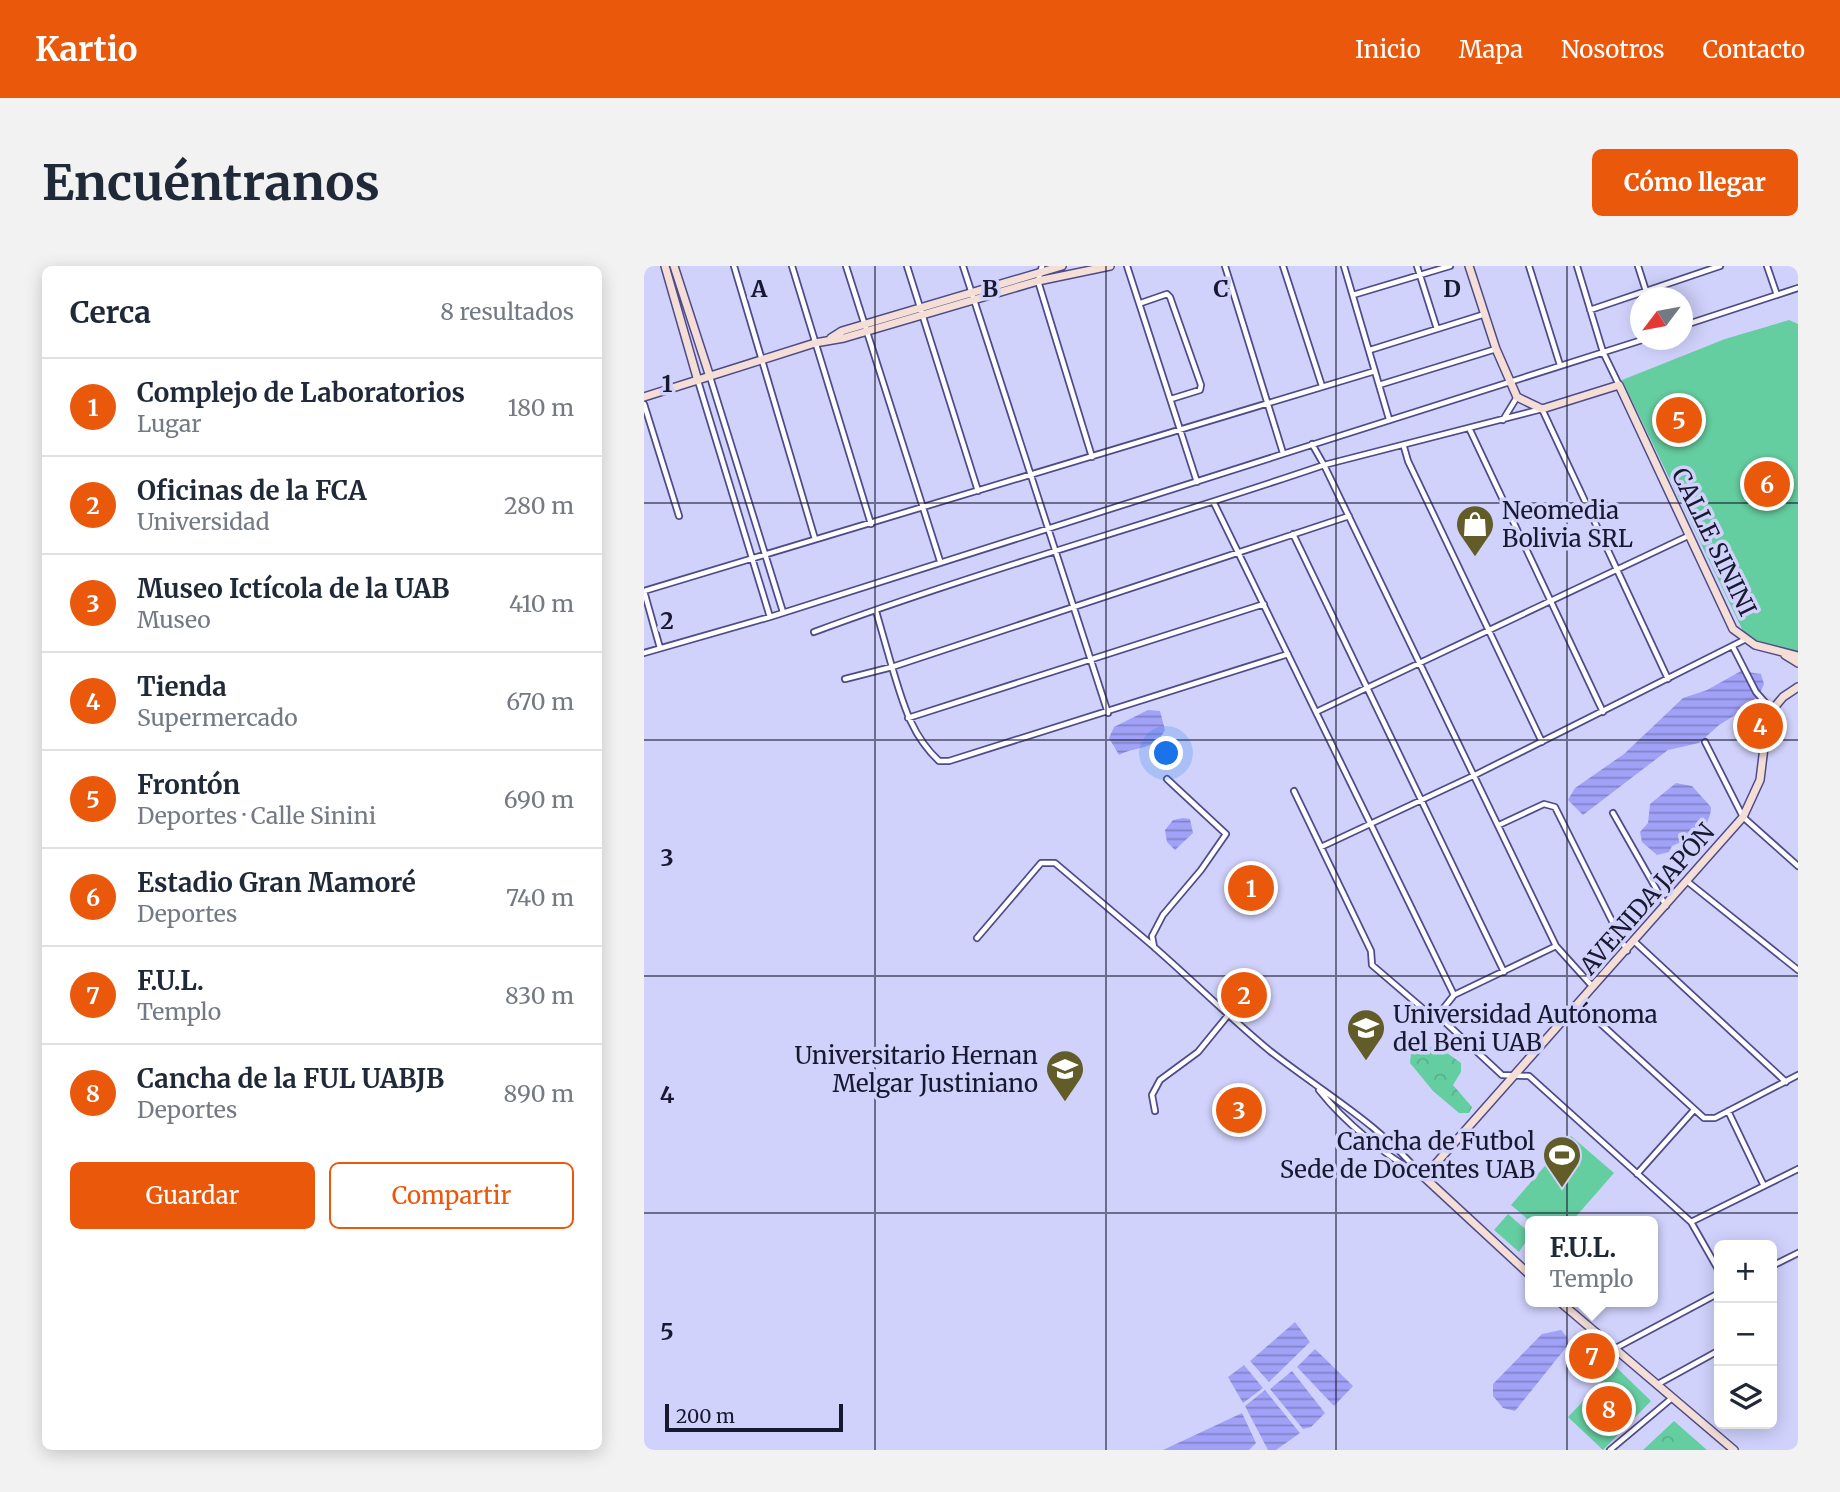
<!DOCTYPE html>
<html lang="es">
<head>
<meta charset="utf-8">
<style>
  :root { --surface:#fff; --page:#f2f2f3; --text:#1f2937; --muted:#747a83; --line:#e0e1e3; --accent:#ea580c }
  body { margin:0; font-family:Merriweather,serif; background:var(--page); color:var(--text) }
  .controls { position:absolute; right:21px; bottom:21px; display:grid; overflow:hidden; border-radius:10px; box-shadow:0 4px 18px #0003 }
  .controls button { width:63px; height:63px; display:grid; place-items:center; padding:0; border:0; border-bottom:2px solid var(--line); background:var(--surface); color:var(--text); font:35px sans-serif }
  .compass { position:absolute; left:986px; top:21px; width:63px; height:63px; border-radius:50%; background:var(--surface); box-shadow:0 4px 18px #0003; rotate:238deg }
  .scale { position:absolute; left:21px; bottom:18px; width:178px; box-sizing:border-box; padding-left:7px; border:4px solid #191831; border-top:0; font-size:19px; line-height:24px; white-space:nowrap; color:#191831; -webkit-text-stroke:5px #d0d2fc; paint-order:stroke }
  .you { position:absolute; left:523px; top:488px; width:24px; height:24px; margin:-18px; border:5px solid #fff; border-radius:50%; background:#1a73e8; box-shadow:0 0 0 10px #1a73e833 }
  .badge { display:grid; place-items:center; width:46px; height:46px; border-radius:50%; background:var(--accent); color:#fff; font-size:23px; font-weight:700 }
  .pin { position:absolute; translate:-50% -50%; border:4px solid #fff; box-shadow:0 2px 7px #0006 }
  .popup { position:absolute; left:881px; top:950px; width:133px; height:91px; box-sizing:border-box; display:grid; place-content:center; border-radius:10px; background:var(--surface); filter:drop-shadow(0 2px 5px #0005); font-size:23px; white-space:nowrap; color:var(--muted) }
  .popup b { font-size:26px; color:var(--text) }
  .popup::after { content:''; position:absolute; left:50%; top:100%; margin-left:-14px; border:14px solid transparent; border-top-color:var(--surface) }
  .list { margin:0; padding:0; list-style:none }
  h2 { display:flex; justify-content:space-between; align-items:center; height:91px; margin:0; padding:0 28px; font-size:30px }
  h2 small { font-size:23px; font-weight:400; color:var(--muted) }
  .list li { display:grid; grid-template-columns:46px 1fr auto; gap:21px; align-items:center; box-sizing:border-box; height:98px; padding:0 28px; border-top:2px solid var(--line) }
  .list b { display:block; font-size:26px; white-space:nowrap }
  .list p { margin:0; font-size:23px; white-space:nowrap; color:var(--muted) }
  .list em { font-size:23px; font-style:normal; color:var(--muted) }
  .actions { display:flex; gap:14px; padding:21px 28px }
  .actions a { flex:1; padding:16px 0; border:2px solid var(--accent); border-radius:10px; text-align:center; font-size:24px; color:var(--accent) }
  .actions .main { background:var(--accent); color:#fff }
  .icon { flex:none; width:38px; height:38px; fill:none; stroke:currentColor; stroke-width:2; stroke-linecap:round; stroke-linejoin:round }
  .map { position:relative; flex:none; width:1154px; height:1184px; overflow:hidden; border-radius:10px }
  header { display:flex; align-items:center; gap:42px; box-sizing:border-box; height:98px; padding:0 35px; background:var(--accent); color:#fff }
  header strong { font-size:33px }
  nav { display:flex; gap:38px; margin-inline-start:auto; font-size:24px }
  .intro { display:flex; align-items:center; justify-content:space-between; box-sizing:border-box; height:168px; padding:0 42px }
  h1 { margin:0; font-size:49px }
  .button { padding:18px 32px; border-radius:10px; background:var(--accent); color:#fff; font-size:24px; font-weight:700 }
  main { display:flex; gap:42px; padding:0 42px }
  aside { flex:1; background:var(--surface); border-radius:10px; box-shadow:0 4px 18px #0003 }
  .map>svg:first-child { display:block }
</style>
</head>
<body>
<header>
<strong>Kartio</strong>
<nav><a>Inicio</a><a>Mapa</a><a>Nosotros</a><a>Contacto</a></nav>
</header>
<div class="intro"><h1>Encuéntranos</h1><a class="button">Cómo llegar</a></div>
<main>
<aside>
<h2>Cerca<small>8 resultados</small></h2>
<ul class="list">
<li><span class="badge">1</span><div><b>Complejo de Laboratorios</b><p>Lugar</p></div><em>180 m</em></li>
<li><span class="badge">2</span><div><b>Oficinas de la FCA</b><p>Universidad</p></div><em>280 m</em></li>
<li><span class="badge">3</span><div><b>Museo Ictícola de la UAB</b><p>Museo</p></div><em>410 m</em></li>
<li><span class="badge">4</span><div><b>Tienda</b><p>Supermercado</p></div><em>670 m</em></li>
<li><span class="badge">5</span><div><b>Frontón</b><p>Deportes · Calle Sinini</p></div><em>690 m</em></li>
<li><span class="badge">6</span><div><b>Estadio Gran Mamoré</b><p>Deportes</p></div><em>740 m</em></li>
<li><span class="badge">7</span><div><b>F.U.L.</b><p>Templo</p></div><em>830 m</em></li>
<li><span class="badge">8</span><div><b>Cancha de la FUL UABJB</b><p>Deportes</p></div><em>890 m</em></li>
</ul>
<div class="actions"><a class="main">Guardar</a><a>Compartir</a></div>
</aside>
<div class="map">
<svg width="1154" height="1184" viewBox="0 0 1154 1184">
  <defs>
    <pattern id="forest-crowns" width="20" height="18" patternUnits="userSpaceOnUse" patternTransform="scale(1.75)"><rect width="20" height="18" fill="#65cea0"/><path d="M2 6a3 3 0 1 1 6 0M12 15a3 3 0 1 1 6 0" fill="none" stroke="#57b08a"/></pattern>
    <pattern id="water-rules" width="6" height="5" patternUnits="userSpaceOnUse" patternTransform="scale(1.75)"><rect width="6" height="5" fill="#a1a1f7"/><path d="M0 2.5h6" fill="none" stroke="#8282c9"/></pattern>
  </defs>
  <rect width="100%" height="100%" fill="#d0d2fc"/>
  <path fill="url(#forest-crowns)" d="M776 779 799 784 817 797V806L809 819 828 841 825 847H815L789 825 766 797 767 788Z
    M1030 1155 1063 1184H999Z"/>
  <path fill="#65cea0" d="M1145 54 1154 58V388L1118 378 1099 365 978 114 1081 73Z
    M927 870 970 907 928 955 887 956 867 939Z
    M864 948 887 968 875 986 850 964Z
    M972 1101 1007 1135 959 1184 924 1151Z"/>
  <path fill="url(#water-rules)" d="M1097 405 1117 408 1120 418 1115 429 1101 443 1075 459 1055 477 1024 484 939 549 924 534 931 522 980 488 1039 432 1063 424Z
    M504 444 516 445 521 464C509 486 494 479 475 489L465 472 470 461Z
    M1032 517 1048 520 1067 541C1067 563 1046 572 1028 580L1025 586 1013 589 998 576 996 566 1004 557 1006 538Z
    M539 552 546 553 549 567 531 584 523 576 521 564 529 554Z
    M651 1056 666 1076 625 1116 606 1095Z
    M917 1064 923 1071 924 1079 871 1145 859 1142 849 1130V1118L898 1068Z
    M671 1083 709 1120 690 1140 653 1101Z
    M600 1099 619 1122 599 1137 584 1111Z
    M648 1105 681 1147 667 1161 659 1163 626 1123Z
    M621 1124 656 1167 632 1184H624L601 1140Z
    M598 1147 612 1177 605 1184H519Z"/>
  <g fill="none" stroke-linecap="round" stroke-linejoin="round">
    <defs>
      <path id="street" d="M90 0 171 273
        M148 0 227 258
        M202 0 296 295
        M263 0 334 225
        M319 0 464 447
        M398 0 394 15 448 191
        M483 0 553 216
        M581 0 639 187
        M639 0 678 120
        M700 0 745 153
        M773 0 793 63
        M885 0 916 99
        M933 0 959 86 975 119
        M994 0 1002 25
        M1123 0 1133 29
        M709 29 806 0
        M497 37 523 28 526 31 557 119 556 124 527 133
        M946 44 1076 0
        M1038 60 1154 22
        M726 84 841 48
        M66 111 139 346
        M54 115 126 351
        M735 119 852 83
        M0 138 35 250
        M859 154 873 131
        M826 164 959 446
        M668 178 680 199 898 143 1024 413
        M760 181 764 195 898 476
        M570 237 810 729 791 753
        M649 268 860 706
        M0 325 731 105
        M0 325 16 382
        M232 345 248 401 705 250
        M170 366C338 304 510 257 680 199L912 680 949 721
        M1089 381 1112 426 1127 443
        M0 387 126 351 998 74
        M201 413 248 401C259 437 267 469 295 495H305L644 388
        M672 446 1044 270
        M264 452 620 338
        M1061 476 1099 551 1154 600
        M523 513 582 568 557 604 519 649 508 670 510 681C549 715 586 752 626 785 678 826 737 859 779 911
        M650 525 727 685 728 699 791 753 802 757 858 809 885 810 1047 956 1075 1005
        M969 547 1022 640
        M855 559 900 538 911 541 983 685
        M677 581 831 509 1100 374
        M1044 616 1154 704
        M333 672 397 597H411L509 680
        M991 676 1142 816
        M810 729 912 680
        M935 738 1060 852H1071L1154 809
        M675 824C701 857 741 889 777 910
        M511 845 508 829 516 814 554 786 585 748
        M1084 845 1120 920
        M993 908 1050 844
        M1047 956 1154 903
        M1128 1000 1154 987
        M970 1083 1075 1027
        M1014 1118 1074 1085
        M966 1184 1028 1132"/>
      <path id="secondary" d="M21 0 54 115
        M30 0 66 111
        M825 0 852 83 873 131 898 143 975 119 1089 363 1111 379 1154 390
        M187 72 198 65 418 0
        M0 131 171 77 200 72 394 15 466 0
        M1141 389 1154 397
        M887 1010 780 911 1099 551 1116 514 1124 449 1139 431 1154 421
        M916 1036 1090 1184"/>
    </defs>
    <use href="#street" stroke="#4e4c88" stroke-width="8"/>
    <use href="#secondary" stroke="#4e4c88" stroke-width="10"/>
    <use href="#street" stroke="#fff" stroke-width="4.5"/>
    <use href="#secondary" stroke="#f4ded5" stroke-width="7"/>
  </g>
  <path fill="none" stroke="#191831" stroke-width="2" stroke-opacity="0.55" d="M231 0V1184M462 0V1184M692 0V1184M923 0V1184M0 237H1154M0 474H1154M0 710H1154M0 947H1154"/>
  <defs>
    <symbol id="shop-pin" viewBox="-11 -11 22 30"><path d="M0 17L-7.5 6A9.5 9.5 0 1 1 7.5 6Z" fill="#615c28" stroke="#d0d2fc"/><path d="M-5-2.5h2.3a2.7 3.5 0 0 1 5.4 0H5L5.5 6h-11ZM-1.5-2.5h3a1.5 2.3 0 0 0-3 0Z" fill="#fff"/></symbol>
    <symbol id="university-pin" viewBox="-11 -11 22 30"><path d="M0 17L-7.5 6A9.5 9.5 0 1 1 7.5 6Z" fill="#615c28" stroke="#d0d2fc"/><path d="M0-5L7-2L0 1L-7-2ZM-4 1L0 2.5L4 1V4Q0 6-4 4Z" fill="#fff"/></symbol>
    <symbol id="stadium-pin" viewBox="-11 -11 22 30"><path d="M0 17L-7.5 6A9.5 9.5 0 1 1 7.5 6Z" fill="#615c28" stroke="#d0d2fc"/><path d="M0-5a6.5 5 0 1 0 0 10a6.5 5 0 1 0 0-10ZM-3.5-1.8h7v3.6h-7Z" fill="#fff"/></symbol>
  </defs>
  <g fill-rule="evenodd">
    <use href="#shop-pin" x="809" y="236" width="44" height="60"/>
    <use href="#university-pin" x="700" y="740" width="44" height="60"/>
    <use href="#university-pin" x="399" y="781" width="44" height="60"/>
    <use href="#stadium-pin" x="896" y="867" width="44" height="60"/>
  </g>
  <g text-anchor="middle" dominant-baseline="central" stroke-width="7" stroke-linejoin="round" paint-order="stroke">
    <g font-size="24" fill="#191831" stroke="#d0d2fc" text-anchor="start">
      <text x="858" y="244">Neomedia<tspan x="858" dy="28">Bolivia SRL</tspan></text>
      <text x="749" y="748">Universidad Autónoma<tspan x="749" dy="28">del Beni UAB</tspan></text>
      <text x="394" y="789" text-anchor="end">Universitario Hernan<tspan x="394" dy="28">Melgar Justiniano</tspan></text>
      <text x="891" y="875" text-anchor="end">Cancha de Futbol<tspan x="891" dy="28">Sede de Docentes UAB</tspan></text>
    </g>
    <g font-size="24" fill="#191831" stroke="#d0d2fc">
      <text transform="translate(1070 276) rotate(64)">CALLE SININI</text>
      <text transform="translate(1003 633) rotate(-49)">AVENIDA JAPÓN</text>
    </g>
  </g>
  <g font-size="23" text-anchor="middle" font-weight="bold" fill="#191831" stroke="#d0d2fc" stroke-width="7" stroke-linejoin="round" paint-order="stroke">
    <text x="115" y="31">A</text>
    <text x="346" y="31">B</text>
    <text x="577" y="31">C</text>
    <text x="808" y="31">D</text>
    <text x="23" y="126">1</text>
    <text x="23" y="363">2</text>
    <text x="23" y="600">3</text>
    <text x="23" y="837">4</text>
    <text x="23" y="1074">5</text>
  </g>
</svg>
<div class="controls">
<button>+</button>
<button>−</button>
<button><svg class="icon" aria-label="layers" viewBox="0 0 24 24"><path d="M12 4l9 5-9 5-9-5zM3 14l9 5 9-5"/></svg></button>
</div>
<svg class="compass" viewBox="-18 -18 36 36"><path d="M0-13l5 13h-10z" fill="#e53935"/><path d="M0 13l5-13h-10z" fill="#747a83"/></svg>
<div class="scale">200 m</div>
<div class="you"></div>
<div class="pin badge" style="left:607px;top:622px">1</div>
<div class="pin badge" style="left:600px;top:729px">2</div>
<div class="pin badge" style="left:595px;top:844px">3</div>
<div class="pin badge" style="left:1116px;top:460px">4</div>
<div class="pin badge" style="left:1035px;top:154px">5</div>
<div class="pin badge" style="left:1123px;top:218px">6</div>
<div class="pin badge" style="left:948px;top:1090px">7</div>
<div class="popup"><b>F.U.L.</b>Templo</div>
<div class="pin badge" style="left:965px;top:1143px">8</div>
</div>
</main>
</body>
</html>
